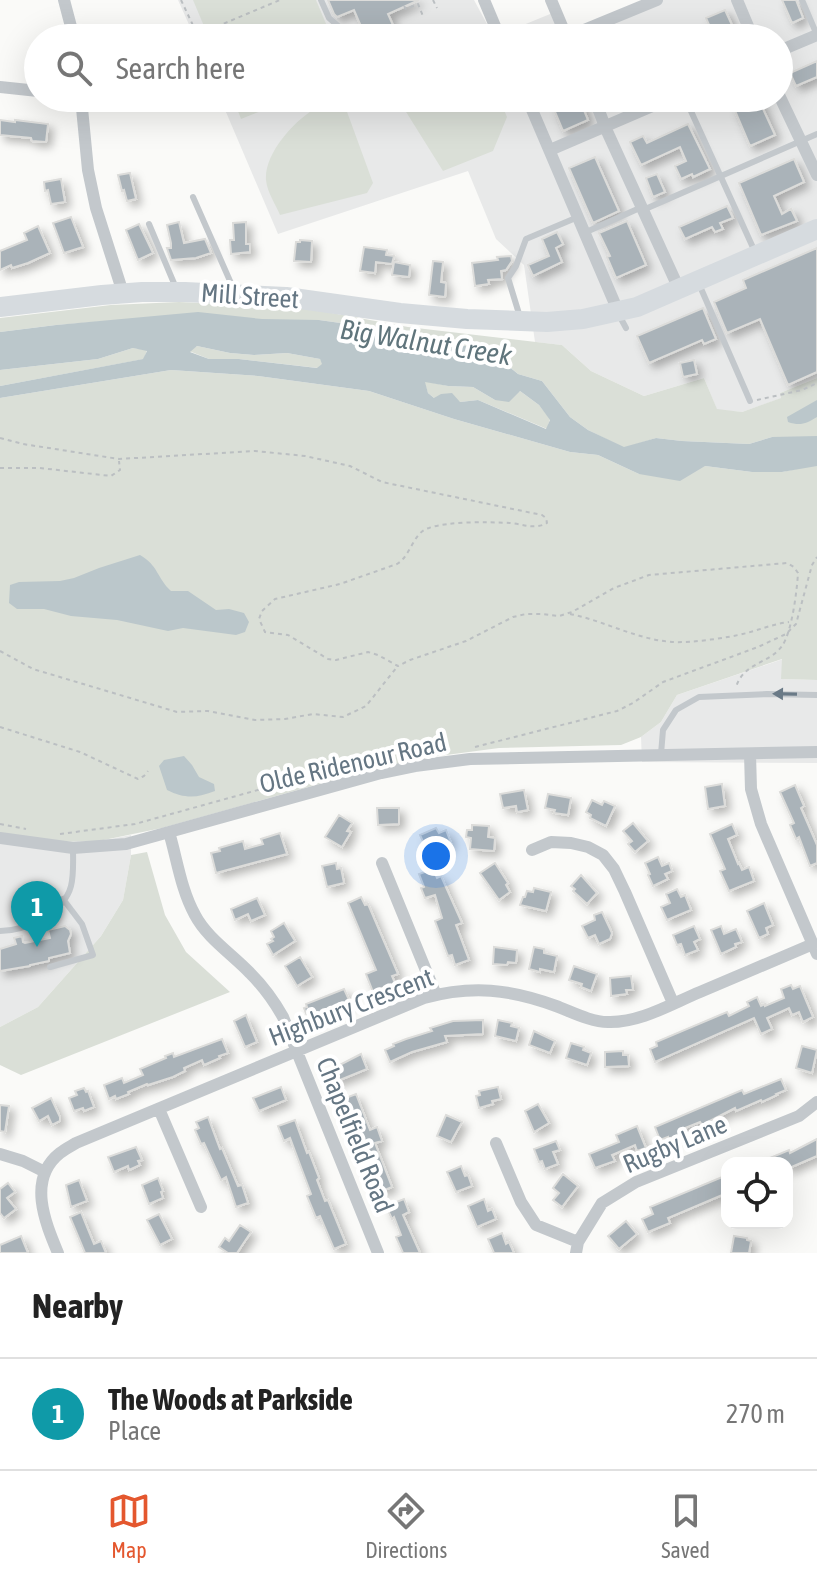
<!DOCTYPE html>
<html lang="en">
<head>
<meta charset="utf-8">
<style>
  :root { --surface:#fff; --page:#f6f6f6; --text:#222; --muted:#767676; --line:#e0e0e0; --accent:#e4572e }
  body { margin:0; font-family:"Asap Condensed",sans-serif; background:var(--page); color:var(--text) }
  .controls { position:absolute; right:24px; bottom:24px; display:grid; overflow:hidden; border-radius:16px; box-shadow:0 8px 32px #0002 }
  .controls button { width:72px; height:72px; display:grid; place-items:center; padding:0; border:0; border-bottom:2px solid var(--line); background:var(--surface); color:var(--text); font:40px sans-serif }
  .you { position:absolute; left:436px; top:856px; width:28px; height:28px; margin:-20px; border:6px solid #fff; border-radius:50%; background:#1a73e8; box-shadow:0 0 0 12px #1a73e833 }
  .badge { display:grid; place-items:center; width:52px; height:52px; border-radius:50%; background:var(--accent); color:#fff; font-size:26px; font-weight:700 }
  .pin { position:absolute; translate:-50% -66px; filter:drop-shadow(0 2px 4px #0008) }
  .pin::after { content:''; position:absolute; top:42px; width:28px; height:24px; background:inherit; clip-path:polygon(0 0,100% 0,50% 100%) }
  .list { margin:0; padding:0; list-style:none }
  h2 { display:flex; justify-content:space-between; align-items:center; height:104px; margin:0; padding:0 32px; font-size:34px }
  h2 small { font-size:26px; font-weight:400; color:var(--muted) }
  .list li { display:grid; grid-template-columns:52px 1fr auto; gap:24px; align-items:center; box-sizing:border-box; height:112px; padding:0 32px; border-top:2px solid var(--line) }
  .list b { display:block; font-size:30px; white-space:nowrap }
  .list p { margin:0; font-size:26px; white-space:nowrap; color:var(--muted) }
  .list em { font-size:26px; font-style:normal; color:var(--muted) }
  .icon { flex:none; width:44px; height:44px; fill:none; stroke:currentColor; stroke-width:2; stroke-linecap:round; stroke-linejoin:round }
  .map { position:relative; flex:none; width:817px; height:1253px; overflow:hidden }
  .search { position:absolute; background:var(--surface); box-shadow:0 8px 32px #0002; left:24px; right:24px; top:24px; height:88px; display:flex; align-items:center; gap:20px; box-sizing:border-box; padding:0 28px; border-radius:44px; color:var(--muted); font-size:30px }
  .sheet { height:216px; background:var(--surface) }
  nav { display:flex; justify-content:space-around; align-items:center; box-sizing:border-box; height:112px; border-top:2px solid var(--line); background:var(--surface); font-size:22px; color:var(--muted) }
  nav a { display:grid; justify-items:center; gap:4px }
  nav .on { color:var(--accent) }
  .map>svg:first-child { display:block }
</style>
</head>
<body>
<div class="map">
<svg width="817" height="1253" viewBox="0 0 817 1253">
  <defs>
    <filter id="shadow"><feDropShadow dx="5" dy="5" stdDeviation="4" flood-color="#0004"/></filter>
  </defs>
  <rect width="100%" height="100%" fill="#fafaf8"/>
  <path fill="#e8e9e9" d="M178 0H474L494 37 555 12 565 38H195Z
    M655 0H817V378L780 393 782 398 742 412 717 410 704 378 644 396 591 371 562 345 535 342 524 265 496 239 468 171 278 234 220 98H779V38H566Z
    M783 659 782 679 817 680V763L642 762 641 737 661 722 677 695Z
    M0 833 99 841 131 835V855L123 900 101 936 38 1007 0 1027Z"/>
  <path fill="#dadfd7" d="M193 0H316L332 38H209Z
    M233 98H294L241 119Z
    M342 98 373 183 367 193 280 215C276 205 267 192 266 180 264 155 292 123 313 110 321 104 332 101 342 98Z
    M406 98H499L507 117 493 151 443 171 403 107Z
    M179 302 299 307 408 327 562 345 591 371 644 396 704 378 717 409 742 412 781 398 780 393 817 378V680L781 679 782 659 677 695 661 722 641 737 621 745 499 748 431 757 355 774 162 828 99 841 44 842 0 833V398L171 370 258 376 369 391 454 419 570 452 598 455 639 474 705 466 752 472H782L815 465 772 437 749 444 682 441 656 438 624 448 588 430 570 417 542 381 518 374 491 351 376 328 319 320H121L56 325 0 332V318L111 305Z
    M197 346 230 353 254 355 287 353 320 359 323 364 318 368 239 359H209L189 351Z
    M133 348 147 350 144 359 0 386V370L98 359Z
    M424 381 448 386 473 387 495 400 520 391 539 405 550 419 547 429 478 400 460 402 434 398 428 393Z
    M147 852 165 915 186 952 230 992 21 1075 0 1065V1027L38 1007 101 936 123 900 131 855Z"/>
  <path fill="#bbc7cb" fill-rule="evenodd" d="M198 312 262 319 319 320 376 328 490 351 518 374 542 381 570 417 588 430 624 447 656 438 682 441 749 444 772 437 817 436V466L782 472H752L705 466 680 481 639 474 598 455 570 452 454 419 369 391 258 376 171 370 0 398V386L143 359 147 351 133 348 98 359 0 370V332L56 325ZM197 346 230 353 254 355 287 353 320 359 322 364 317 368 239 359H209L190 352ZM425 382 448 386 473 387 495 400 509 402 520 391 539 405 550 420 546 429 478 400 460 402 452 393 441 394 434 398 428 393Z
    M817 400V417C806 424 800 426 788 422L787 417Z
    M140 555C158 565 157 578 171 591H188L216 610 229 609 244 613 249 622 245 632 236 635 183 628 168 631 117 620 71 616 44 609H17L9 603 10 585 19 582 60 581 74 578 99 568Z
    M184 756 192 765 199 777 214 784 215 791C197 798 185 799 167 790L159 766 164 760Z"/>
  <path fill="#aab3b9" stroke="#dcdcda" stroke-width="2" filter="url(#shadow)" d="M328 0H419L388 14 396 32 382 38H366L354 10 337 17 334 14Z
    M782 0H796L803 18 792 23Z
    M725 10 738 38H685L710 27 706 18Z
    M817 61V77L796 86 790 73Z
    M574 98H579L588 120 563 131 553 107Z
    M750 98H758L775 135 750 146 733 106Z
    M0 120 15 122V120L48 124 46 142 32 141 31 138 0 135Z
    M688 124 710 169 693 177 692 174 681 179 675 166 686 161 680 147 641 165 630 142 643 136 647 143Z
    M595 157 619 211 593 223 569 168Z
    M794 159 804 182 774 196 782 214 791 209 797 221 761 235 739 183Z
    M130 173 136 199 127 201 124 190 122 191 118 175Z
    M657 174 665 192 653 197 646 178Z
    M61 179 65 202 51 204 48 190 45 191 44 182Z
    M727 206 733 218 720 223 723 229 715 232 712 227 685 239 679 227Z
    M71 217 83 247 64 253 53 223Z
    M627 221 646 265 616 278 607 257 610 256 599 233Z
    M179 222 184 243 205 239 211 253 196 258 171 260 167 248H171V243L167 225Z
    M246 222V244H250V252L231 254 230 240H234L233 223Z
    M139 224 153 253 138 260 126 230Z
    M38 226 50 253 28 263 12 268 11 265 0 270V251L27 240 24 233Z
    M557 232 563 244 556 248 562 262 533 276 528 265 549 256 542 239Z
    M300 240 312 241 311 262 294 261 296 242H300Z
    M364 247 387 250 386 255 394 256 392 264 376 262 375 273 360 271Z
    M817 248V372L788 385 760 319 727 333 714 302 746 288 743 280Z
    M511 256 512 261 506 270 501 271 502 279 488 280 489 284 475 286 472 263 498 260 497 257Z
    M433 261 443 262 441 282 446 283 445 297 429 295Z
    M394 262 410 265 409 277 392 275Z
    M703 308 716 339 704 344 702 340 649 363 637 336Z
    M694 360 697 374 683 377 680 363Z
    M722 784 725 806 708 809 705 787Z
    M795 785 804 806 801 808 817 845V863L810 866 799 837 796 839 790 825 794 823 780 792Z
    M524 790 528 810 517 812 516 806 503 808 500 794Z
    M548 794 571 798 568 815 554 813 555 810 545 808Z
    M592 800 602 805 604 801 615 806 606 826 590 818 591 815 586 812Z
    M377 808H399V824L378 825Z
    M339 815 352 823 347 831 351 832 342 847 325 837Z
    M633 823 648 841 635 852 628 844 632 841 623 831Z
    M732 824 737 835 728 839 738 864 739 863 742 870 749 867 754 881 729 891 720 871 725 869 710 834Z
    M472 825 489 826 488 837 495 838 494 851 470 849 471 838 466 837 467 830H472Z
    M436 828 439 833 446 830 451 843 444 846 446 851 425 861 419 848 425 846 420 835Z
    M280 833 287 854 216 873 211 853 220 851 219 848 243 841 245 849 263 844 261 839Z
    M658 857 662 866 669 863 672 871 665 874 668 879 653 886 648 875 650 874 645 863Z
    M336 863 337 869 341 868 344 883 327 887 322 866Z
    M495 863 508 883 506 885 510 892 499 900 480 873Z
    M433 869 437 878 441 876 462 923 456 925 469 960 455 965 452 955 448 956 435 921 442 918 435 895 425 898 421 888 424 887 419 874Z
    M581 875 597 893 587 904 573 891 575 889 571 886Z
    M534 888 551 892 546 911 520 905 523 897H525L527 891 533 892Z
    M677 889 681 897 685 895 691 910 667 920 661 907 670 903 666 894Z
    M361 897 365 905 368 904 398 974 392 976 395 983 373 992 366 974 376 970 348 903Z
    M257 898 265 915 251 921 248 914 235 920 231 909Z
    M764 903 773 925 766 928 768 934 759 938 747 911Z
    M602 912 612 933 610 939 599 944 595 935 588 938 582 926 595 920 594 915Z
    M284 923 295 941 273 955 267 944 273 941 271 939 274 937 271 931Z
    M65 926 70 930 71 934 68 941 70 953 49 958V961L30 965V966L0 971V949L16 944 14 938 22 936 23 942 25 943 50 938 48 930Z
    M694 926 700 939 694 942 698 950 685 955 681 944 677 945 673 935Z
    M721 926 724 934 736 929 742 942 735 944 736 947 721 954 711 930Z
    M494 947 517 950 516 963 508 962 507 965 493 964Z
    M534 947 544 949V953L557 956 554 972 540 969V972L529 969Z
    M300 957 312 977 297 986 285 966Z
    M574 966 597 974 591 991 581 987 582 984 569 980Z
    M631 976 633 990H626L627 994 611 996 610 978Z
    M791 985 793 989 800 986 813 1017 803 1022 799 1012 792 1015 789 1008 767 1018 772 1029 761 1034 754 1018 655 1062 650 1049 657 1046 656 1042 727 1012 729 1016 749 1006 747 1002 757 997 761 1006 765 1004V1006L784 998 781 989Z
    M344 989 350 1002 343 1004 344 1007 309 1021 304 1008 307 1007 306 1004Z
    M246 1015 257 1042 245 1047 234 1021Z
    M483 1020V1034L445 1036 447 1042 412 1052 390 1062 385 1050 394 1046 393 1044 406 1039 432 1031 430 1028 453 1021Z
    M498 1020 512 1023 511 1026 519 1028 516 1041 495 1036Z
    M534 1031 555 1041 550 1053 529 1045Z
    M222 1039 228 1053 219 1056 220 1058 204 1065 202 1060 184 1068 185 1071 173 1077 148 1085 147 1084 128 1092 129 1094 116 1099 115 1096 109 1099 104 1085 122 1078 124 1083 143 1075 140 1069 166 1058 165 1056 173 1053 174 1057Z
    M571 1043 584 1047 583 1050 591 1053 587 1065 566 1058Z
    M802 1046 817 1050 812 1073 796 1068Z
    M623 1051V1055H628L629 1066 605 1067V1052Z
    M361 1054 367 1069 335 1082 330 1070Z
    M781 1079 786 1090 776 1094 777 1095 762 1102 761 1100 736 1111 735 1108 702 1125 700 1122 680 1130 682 1134 668 1139V1137L660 1140 655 1127 742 1090 744 1094Z
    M281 1087 286 1100 259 1111 253 1098Z
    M498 1087 501 1099 492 1101 493 1104 479 1108 476 1096 480 1095 479 1091Z
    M84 1088 86 1092 88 1091 94 1107 84 1111 83 1108 74 1111 69 1098 77 1095 75 1091Z
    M356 1094 370 1130 377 1127 382 1141 375 1143 392 1187 380 1192 372 1172 376 1170 366 1146 363 1147 343 1099Z
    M51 1098 60 1117V1121L52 1125 48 1116 39 1121 32 1108Z
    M538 1104 549 1123 534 1132 525 1111Z
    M0 1105 9 1106 5 1132 0 1131Z
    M446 1115 462 1122 451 1142 437 1136Z
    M208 1117 220 1149 222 1148 238 1186 242 1185 248 1203 236 1207 226 1177 221 1180 204 1143 201 1144 195 1130 199 1128 196 1122Z
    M295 1120 307 1153 309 1152 319 1178 317 1180 325 1201 328 1200 346 1244 334 1249 320 1216 316 1218 307 1196 311 1194 290 1138 284 1141 278 1126Z
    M637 1126 646 1148 637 1151 635 1145 612 1155 615 1161 595 1168 589 1154 619 1142 616 1135Z
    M817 1139V1156L787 1169V1163H758L789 1150 790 1153Z
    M556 1141 560 1150 553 1152 558 1164 545 1169 542 1161 539 1162 534 1149Z
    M136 1147 142 1160 138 1161 140 1165 129 1170 128 1166 114 1172 108 1157Z
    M461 1166 465 1176 468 1175 472 1186 456 1192 447 1172Z
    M563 1174 578 1186 562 1207 553 1200 559 1193 553 1188Z
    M727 1175V1193L668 1218 670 1223 648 1232 642 1219 653 1214 650 1207Z
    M158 1178 163 1191 161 1192 163 1198 149 1204 142 1185Z
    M79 1180 87 1201 71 1207 66 1185Z
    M8 1183 15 1192 7 1198 16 1209 4 1218 0 1213V1189Z
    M404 1199 409 1212 403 1215 420 1253H403L396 1237 401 1235 394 1217 392 1219 386 1206Z
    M484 1199 488 1211 492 1209 496 1219 477 1227 468 1206Z
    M81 1212 94 1244 101 1241 106 1253H85L70 1217Z
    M159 1214 172 1239 160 1245 147 1220Z
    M626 1221 637 1234 619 1249 608 1236Z
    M240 1225 251 1232 237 1253H228L219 1247 225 1238 229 1241Z
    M502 1233 506 1244 509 1242 514 1253H494L488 1239Z
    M21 1236 28 1253H0V1245Z
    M734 1236 747 1238V1240L751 1241 749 1253H731Z"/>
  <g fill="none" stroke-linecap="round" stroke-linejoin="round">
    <path stroke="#bbbfc2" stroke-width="2" stroke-dasharray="4 4" stroke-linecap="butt" d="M181 0 199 38
      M433 0 437 8
      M404 6 406 9 418 4 423 16
      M205 38 218 26 280 0
      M226 98 231 104 239 103 250 98
      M757 400 802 390 817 383
      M0 438 23 444 119 459 255 451 305 456 350 466 382 482 542 515 546 518 547 523C535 530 523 524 510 523 489 522 448 521 429 528 413 532 411 556 397 564L340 584 275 599 262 611 259 619 265 632 288 635 328 659 336 660 368 652 378 655 398 666 410 660 466 641 513 617 526 614H542L559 616 572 612 614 588 649 575 787 563 794 567 798 573C797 590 792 632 782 646 769 664 744 662 736 687
      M0 468H40L111 476 120 470 119 461
      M570 614C605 621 635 639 672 642 692 643 727 638 747 633 761 629 774 624 789 622
      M0 651 33 669 177 712 208 711 255 720 285 719 313 714 343 717 366 706 397 667
      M0 727 80 752 138 779 144 776 148 771
      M475 747 617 711 633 703 663 682 758 647 786 634 796 624 812 565 817 557
      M0 824 26 829
      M60 834 135 824 294 780 346 770"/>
    <path stroke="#c3c8cc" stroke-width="6" d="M321 0 329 18 352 38
      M802 0 817 35
      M685 98 755 252
      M193 197 234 290
      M643 210 817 134
      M149 224 176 288
      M584 233 642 207
      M699 284 750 401
      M619 315 626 328
      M520 317 508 278 516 266 526 239 578 217
      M661 754 663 730 676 710 699 697 767 694 817 695
      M0 931C25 931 64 913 71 886 74 874 73 860 73 848
      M50 967 93 955 82 924 63 899"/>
    <path stroke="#c3c8cc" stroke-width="12" d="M64 0 74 38
      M484 0 500 38
      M551 0 567 38
      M737 0 753 38
      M567 37 657 0
      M779 51 817 35
      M0 87 38 91
      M779 95 817 175
      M81 98 88 170 96 208 123 293
      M527 98 618 311
      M594 98 606 129 679 289
      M550 150 671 98
      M750 754 751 789 761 824 817 954
      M169 832C177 859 181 890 195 915 207 938 232 954 250 973 263 986 274 1001 283 1017L378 1253
      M0 838 73 848 126 844 381 773 415 766 470 759 817 752
      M532 850 551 842 571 843 588 847 603 855 614 869 625 892 673 1003
      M382 863 436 995
      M159 1109 201 1207
      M496 1143 521 1202 536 1225 578 1242
      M0 1154 23 1161 45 1172
      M58 1253C45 1222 27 1179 60 1153 65 1149 71 1146 76 1143L424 998C472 985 510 989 556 1006 572 1012 591 1022 608 1022 640 1023 671 1004 700 992 738 976 775 960 813 944
      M576 1253 578 1242 602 1203 636 1182 799 1116 817 1102"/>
    <path stroke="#d6dbdf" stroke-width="20" d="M0 307 102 295 142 292H185L286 297 400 313 467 319 547 322 583 319 637 307 817 229"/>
  </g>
  <defs><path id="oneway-solid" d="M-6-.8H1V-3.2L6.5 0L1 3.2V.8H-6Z" transform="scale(2)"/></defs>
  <use fill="#6a7a87" href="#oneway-solid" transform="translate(785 694) rotate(-179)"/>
  <g text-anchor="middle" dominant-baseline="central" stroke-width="8" stroke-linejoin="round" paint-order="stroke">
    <g font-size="26" fill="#657683" stroke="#fff">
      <text transform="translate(250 296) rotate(4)">Mill Street</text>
      <text transform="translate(353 763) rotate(-13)">Olde Ridenour Road</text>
      <text transform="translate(351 1007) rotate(-21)">Highbury Crescent</text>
      <text transform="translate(355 1135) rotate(68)">Chapelfield Road</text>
      <text transform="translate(675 1144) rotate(-23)">Rugby Lane</text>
    </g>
    <g font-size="28" font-style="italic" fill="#60757c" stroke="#fff">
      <text transform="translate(426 342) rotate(9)">Big Walnut Creek</text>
    </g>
  </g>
</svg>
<div class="controls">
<button><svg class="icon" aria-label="locate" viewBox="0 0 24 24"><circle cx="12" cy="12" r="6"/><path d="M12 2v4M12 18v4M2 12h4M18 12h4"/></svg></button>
</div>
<div class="you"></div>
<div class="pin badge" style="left:37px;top:947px;background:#0f9aa8">1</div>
<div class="search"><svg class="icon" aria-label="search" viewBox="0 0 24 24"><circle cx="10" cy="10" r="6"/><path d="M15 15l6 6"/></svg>Search here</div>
</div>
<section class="sheet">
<h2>Nearby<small></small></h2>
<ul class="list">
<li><span class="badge" style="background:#0f9aa8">1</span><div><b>The Woods at Parkside</b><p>Place</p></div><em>270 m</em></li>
</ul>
</section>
<nav>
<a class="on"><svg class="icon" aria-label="map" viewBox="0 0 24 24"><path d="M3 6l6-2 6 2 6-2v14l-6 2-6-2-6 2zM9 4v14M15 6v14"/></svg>Map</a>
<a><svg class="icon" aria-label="directions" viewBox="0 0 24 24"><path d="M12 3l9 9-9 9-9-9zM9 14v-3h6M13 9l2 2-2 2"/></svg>Directions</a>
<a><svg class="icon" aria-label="saved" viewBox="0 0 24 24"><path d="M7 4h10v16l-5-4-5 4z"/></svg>Saved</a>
</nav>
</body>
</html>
